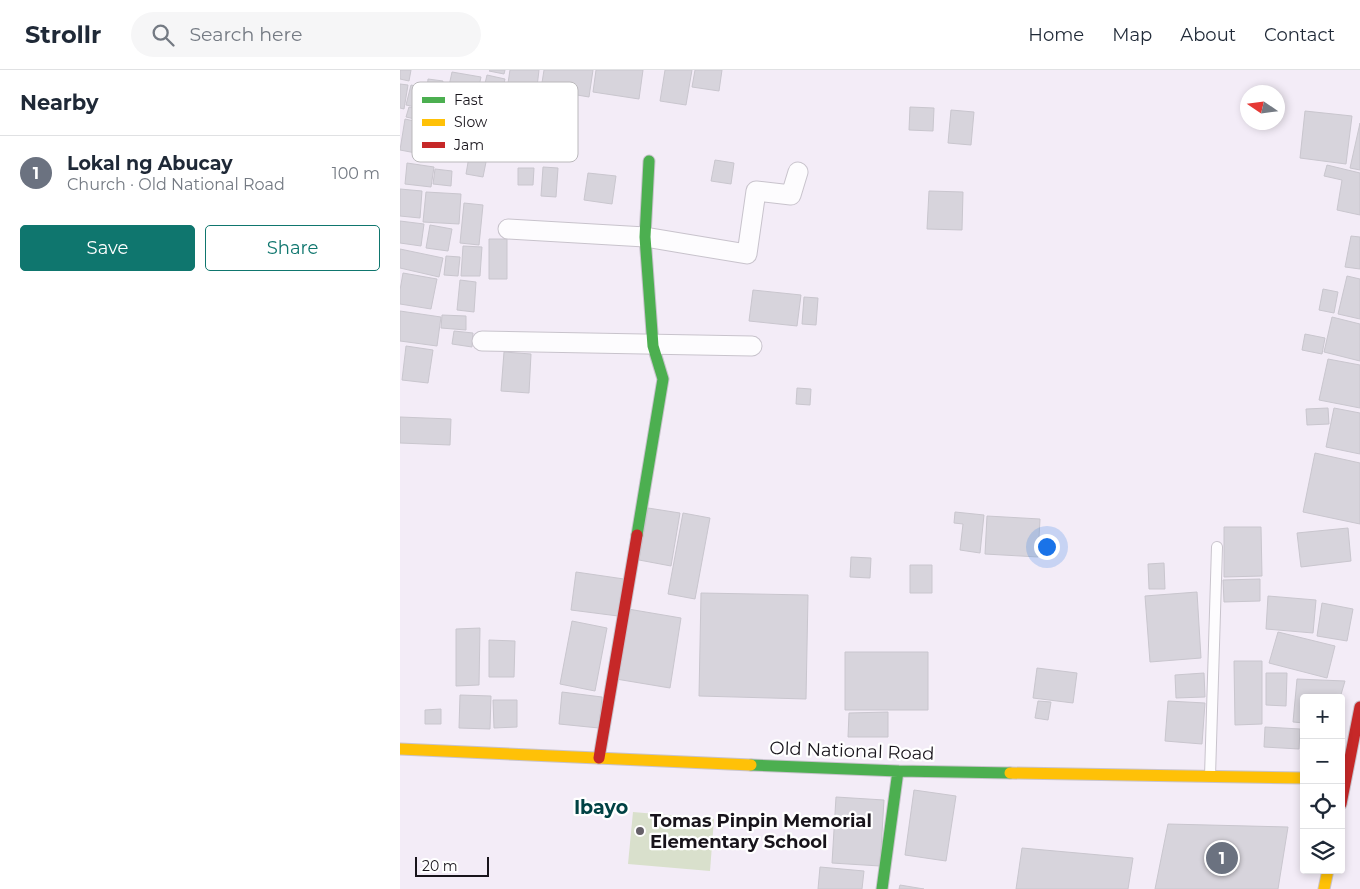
<!DOCTYPE html>
<html lang="en">
<head>
<meta charset="utf-8">
<style>
  :root { --surface:#fff; --page:#f6f6f7; --text:#1f2937; --muted:#747a83; --line:#e0e1e3; --accent:#0f766e }
  body { margin:0; font-family:Montserrat,sans-serif; background:var(--page); color:var(--text) }
  .controls { position:absolute; right:15px; bottom:15px; display:grid; overflow:hidden; border-radius:5px; box-shadow:0 2px 8px #0003 }
  .controls button { width:45px; height:45px; display:grid; place-items:center; padding:0; border:0; border-bottom:1px solid var(--line); background:var(--surface); color:var(--text); font:25px sans-serif }
  .compass { position:absolute; left:840px; top:15px; width:45px; height:45px; border-radius:50%; background:var(--surface); box-shadow:0 2px 8px #0003; rotate:283deg }
  .scale { position:absolute; left:15px; bottom:12px; width:74px; box-sizing:border-box; padding-left:5px; border:2px solid #18141b; border-top:0; font-size:14px; line-height:18px; white-space:nowrap; color:#18141b; -webkit-text-stroke:4px #fff; paint-order:stroke }
  .you { position:absolute; left:646px; top:476px; width:18px; height:18px; margin:-12px; border:4px solid #fff; border-radius:50%; background:#1a73e8; box-shadow:0 0 0 8px #1a73e833 }
  .badge { display:grid; place-items:center; width:32px; height:32px; border-radius:50%; background:var(--accent); color:#fff; font-size:16px; font-weight:700 }
  .pin { position:absolute; translate:-50% -50%; border:2px solid #fff; box-shadow:0 1px 5px #0006 }
  .list { margin:0; padding:0; list-style:none }
  h2 { display:flex; justify-content:space-between; align-items:center; height:65px; margin:0; padding:0 20px; font-size:21px }
  h2 small { font-size:16px; font-weight:400; color:var(--muted) }
  .list li { display:grid; grid-template-columns:32px 1fr auto; gap:15px; align-items:center; box-sizing:border-box; height:75px; padding:0 20px; border-top:1px solid var(--line) }
  .list b { display:block; font-size:19px; white-space:nowrap }
  .list p { margin:0; font-size:16px; white-space:nowrap; color:var(--muted) }
  .list em { font-size:16px; font-style:normal; color:var(--muted) }
  .actions { display:flex; gap:10px; padding:15px 20px }
  .actions a { flex:1; padding:11px 0; border:1px solid var(--accent); border-radius:5px; text-align:center; font-size:18px; color:var(--accent) }
  .actions .main { background:var(--accent); color:#fff }
  .icon { flex:none; width:28px; height:28px; fill:none; stroke:currentColor; stroke-width:2; stroke-linecap:round; stroke-linejoin:round }
  .map { position:relative; flex:none; width:960px; height:819px; overflow:hidden }
  header { display:flex; align-items:center; gap:30px; box-sizing:border-box; height:70px; padding:0 25px; background:var(--surface); border-bottom:1px solid var(--line) }
  header strong { font-size:24px }
  nav { display:flex; gap:28px; margin-inline-start:auto; font-size:18px }
  .search { width:350px; height:45px; background:var(--page); display:flex; align-items:center; gap:12px; box-sizing:border-box; padding:0 18px; border-radius:28px; color:var(--muted); font-size:19px }
  main { display:flex }
  aside { flex:1; background:var(--surface) }
  .map>svg:first-child { display:block }
</style>
</head>
<body>
<header>
<strong>Strollr</strong>
<div class="search"><svg class="icon" aria-label="search" viewBox="0 0 24 24"><circle cx="10" cy="10" r="6"/><path d="M15 15l6 6"/></svg>Search here</div>
<nav><a>Home</a><a>Map</a><a>About</a><a>Contact</a></nav>
</header>
<main>
<aside>
<h2>Nearby<small></small></h2>
<ul class="list">
<li><span class="badge" style="background:#6b7280">1</span><div><b>Lokal ng Abucay</b><p>Church · Old National Road</p></div><em>100 m</em></li>
</ul>
<div class="actions"><a class="main">Save</a><a>Share</a></div>
</aside>
<div class="map">
<svg width="960" height="819" viewBox="0 0 960 819">
  <rect width="100%" height="100%" fill="#f3ecf7"/>
  <path fill="#d9e0cc" d="M233 742 314 749 310 801 228 794Z"/>
  <path fill="#d7d4dc" stroke="#c9c6ce" d="M0 0H11L9 11 0 9Z
    M90 0H105L104 4 89 1Z
    M110 0H139L137 17 108 13Z
    M144 0H193L189 27 141 19Z
    M196 0H243L239 29 193 22Z
    M265 0H292L286 35 260 31Z
    M295 0H322L319 21 292 17Z
    M52 2 81 7 73 44 44 39Z
    M87 5 105 9 101 26 83 22Z
    M28 9 43 11 40 32 26 31Z
    M0 14 8 15 4 39 0 38Z
    M11 15 24 18 20 38 6 35Z
    M9 37 22 40 19 50 6 47Z
    M510 37 534 38 533 61 509 60Z
    M551 40 574 42 571 75 548 73Z
    M905 41 952 46 946 94 900 88Z
    M5 49 27 54 21 84 0 80Z
    M960 53V100L950 98Z
    M71 75 89 77 83 107 66 104Z
    M315 90 334 93 331 114 311 111Z
    M7 93 34 97 31 117 5 114Z
    M927 95 960 103V145L937 140 942 110 924 106Z
    M143 97 158 98 156 127 141 126Z
    M118 98H134L133 115H118Z
    M35 99 52 101 51 116 33 114Z
    M188 103 216 106 212 134 184 130Z
    M0 119 22 121 20 148 0 146Z
    M529 121 563 122 562 160 527 159Z
    M26 122 61 124 59 154 23 152Z
    M64 133 83 135 79 175 60 173Z
    M0 151 24 154 21 176 0 173Z
    M30 155 52 159 48 181 26 178Z
    M951 166 960 167V199L945 197Z
    M89 169H107V209H89Z
    M63 176 82 177 80 206H61Z
    M0 179 43 188 39 207 0 198Z
    M46 186 60 187 58 206 44 205Z
    M3 203 37 209 31 239 0 234V220Z
    M947 206 960 209V249L938 244Z
    M60 210 76 212 74 242 57 240Z
    M923 219 938 222 934 243 919 240Z
    M353 220 401 225 397 256 349 251Z
    M404 227 418 228 416 255 402 254Z
    M0 241 41 247 37 276 0 271Z
    M42 245 66 246V260L41 258Z
    M932 247 960 254V291L924 282Z
    M54 261 73 263 72 277 52 274Z
    M905 264 925 268 922 284 902 280Z
    M6 276 33 280 28 313 2 310Z
    M104 282 131 284 129 323 101 321Z
    M928 289 960 295V338L919 330Z
    M397 318 411 319 410 335 396 334Z
    M928 338 929 354 907 355 906 339Z
    M934 338 960 343V384L926 377Z
    M0 347 51 349 50 375 0 373Z
    M915 383 960 393V454L903 442Z
    M248 438 280 443 271 496 239 490Z
    M555 442 584 445 580 483 560 480 563 454 554 453Z
    M283 443 310 448 295 529 268 524Z
    M587 446 640 449 638 487 585 484Z
    M824 457H861L862 506 824 507Z
    M948 458 951 491 901 497 897 463Z
    M451 487 471 488 470 508 450 507Z
    M764 493 765 519H749L748 494Z
    M510 495H532V523H510Z
    M176 502 224 509 218 546 171 540Z
    M860 509V531L824 532 823 510Z
    M797 522 801 588 750 592 745 526Z
    M301 523 408 525 406 629 299 626Z
    M868 526 916 530 913 563 866 559Z
    M922 533 953 539 947 571 917 566Z
    M228 539 281 548 270 618 216 609Z
    M172 551 207 558 195 621 160 614Z
    M80 558 79 615 56 616V559Z
    M878 562 935 576 927 608 869 593Z
    M89 570 115 571 114 607H89Z
    M445 582H528V640H445Z
    M834 591H862V654L835 655Z
    M637 598 677 603 673 633 633 628Z
    M804 603 805 627 776 628 775 605Z
    M866 603H887L886 636 866 635Z
    M897 609 945 611 940 628H904V653L893 652Z
    M162 622 202 627 199 658 159 654Z
    M60 625 91 626 90 659 59 658Z
    M93 630H117V657L94 658Z
    M638 631 651 632 648 650 635 648Z
    M768 631 805 633 802 674 765 671Z
    M41 639V654H25V640Z
    M488 642V667H448L449 643Z
    M865 657 900 659 899 679 864 677Z
    M514 720 556 726 546 791 505 785Z
    M436 727 484 730 480 796 432 793Z
    M768 754 888 757 878 819H755Z
    M622 778 733 788 728 819H616Z
    M420 797 464 801 462 819H418Z
    M500 815 524 819H499Z"/>
  <g fill="none" stroke-linecap="round" stroke-linejoin="round">
    <defs>
      <path id="lane" d="M810 706 817 477"/>
      <path id="street" d="M108 159 245 167 347 184 356 121 391 125 398 102
        M82 271 352 276"/>
      <path id="fast" d="M237 465 263 309 253 276 245 167 249 91
        M351 695 498 701 610 703
        M482 819 498 701"/>
      <path id="slow" d="M0 679 351 695
        M610 703 904 708
        M924 819 928 800"/>
      <path id="jam" d="M199 688 237 465
        M941 734 960 637"/>
    </defs>
    <use href="#lane" stroke="#c8c3cc" stroke-width="12"/>
    <use href="#street" stroke="#c8c3cc" stroke-width="21"/>
    <use href="#fast" stroke="#c8c3cc" stroke-width="13"/>
    <use href="#slow" stroke="#c8c3cc" stroke-width="13"/>
    <use href="#jam" stroke="#c8c3cc" stroke-width="13"/>
    <use href="#lane" stroke="#fdfcfe" stroke-width="10"/>
    <use href="#street" stroke="#fdfcfe" stroke-width="19"/>
    <use href="#fast" stroke="#4caf50" stroke-width="11"/>
    <use href="#slow" stroke="#ffc107" stroke-width="11"/>
    <use href="#jam" stroke="#c62828" stroke-width="11"/>
  </g>
  <circle fill="#656068" stroke="#fff" stroke-width="2" cx="240" cy="761" r="5"/>
  <g text-anchor="middle" dominant-baseline="central" stroke-width="4.5" stroke-linejoin="round" paint-order="stroke">
    <g font-size="18" fill="#18141b" stroke="#fff">
      <text transform="translate(452 681) rotate(2)">Old National Road</text>
    </g>
    <g font-size="18" font-weight="bold" fill="#18141b" stroke="#fff" text-anchor="start">
      <text x="250" y="751">Tomas Pinpin Memorial<tspan x="250" dy="21">Elementary School</tspan></text>
    </g>
    <g font-size="19" font-weight="bold" fill="#004244" stroke="#fff">
      <text x="201" y="737">Ibayo</text>
    </g>
  </g>
  <rect x="12" y="12" width="166" height="80" rx="8" fill="#fff" stroke="#bab8bb" stroke-width="1"/>
  <rect x="22" y="27" width="23" height="6" fill="#4caf50"/>
  <rect x="22" y="49" width="23" height="7" fill="#ffc107"/>
  <rect x="22" y="72" width="23" height="6" fill="#c62828"/>
  <g font-size="14" fill="#18141b">
    <text x="54" y="35">Fast</text>
    <text x="54" y="57">Slow</text>
    <text x="54" y="80">Jam</text>
  </g>
</svg>
<div class="controls">
<button>+</button>
<button>−</button>
<button><svg class="icon" aria-label="locate" viewBox="0 0 24 24"><circle cx="12" cy="12" r="6"/><path d="M12 2v4M12 18v4M2 12h4M18 12h4"/></svg></button>
<button><svg class="icon" aria-label="layers" viewBox="0 0 24 24"><path d="M12 4l9 5-9 5-9-5zM3 14l9 5 9-5"/></svg></button>
</div>
<svg class="compass" viewBox="-18 -18 36 36"><path d="M0-13l5 13h-10z" fill="#e53935"/><path d="M0 13l5-13h-10z" fill="#747a83"/></svg>
<div class="scale">20 m</div>
<div class="you"></div>
<div class="pin badge" style="left:822px;top:788px;background:#6b7280">1</div>
</div>
</main>
</body>
</html>
